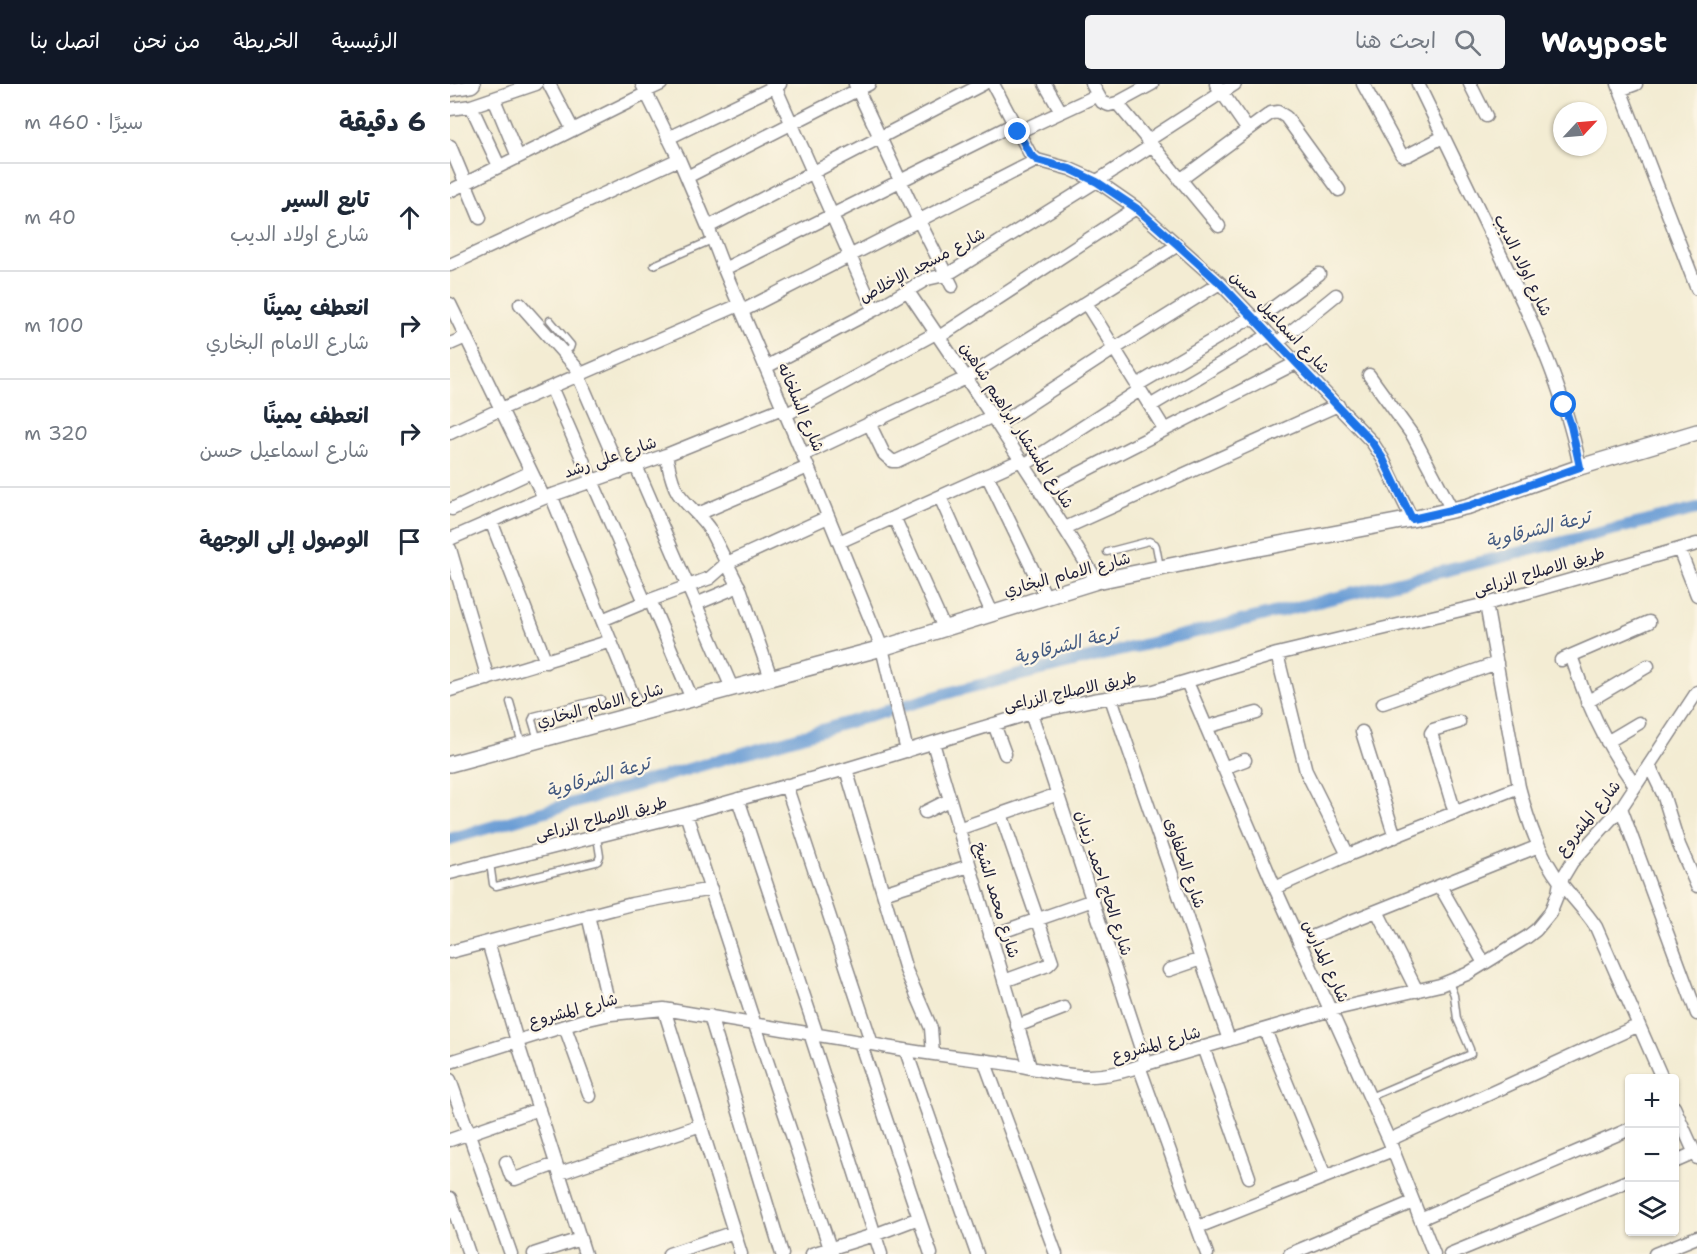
<!DOCTYPE html>
<html lang="ar">
<head>
<meta charset="utf-8">
<style>
  :root { --surface:#fff; --page:#f2f2f3; --text:#1f2937; --muted:#747a83; --line:#e0e1e3; --accent:#111827 }
  body { margin:0; font-family:"Shantell Sans","Playpen Sans Arabic",sans-serif; background:var(--page); color:var(--text); direction:rtl }
  .controls { position:absolute; right:18px; bottom:18px; display:grid; overflow:hidden; border-radius:6px; box-shadow:0 2px 4px #0004 }
  .controls button { width:54px; height:54px; display:grid; place-items:center; padding:0; border:0; border-bottom:2px solid var(--line); background:var(--surface); color:var(--text); font:30px sans-serif }
  .compass { position:absolute; left:1103px; top:18px; width:54px; height:54px; border-radius:50%; background:var(--surface); box-shadow:0 2px 4px #0004; rotate:64deg }
  .stop { position:absolute; width:18px; height:18px; margin:-14px; border:4px solid #1a73e8; border-radius:50%; background:#fff }
  .stop.end { background:#1a73e8; border-color:#fff; box-shadow:0 2px 6px #0008 }
  .list { margin:0; padding:0; list-style:none }
  h2 { display:flex; justify-content:space-between; align-items:center; height:78px; margin:0; padding:0 24px; font-size:26px }
  h2 small { font-size:20px; font-weight:400; color:var(--muted) }
  .list li { display:grid; grid-template-columns:39px 1fr auto; gap:18px; align-items:center; box-sizing:border-box; height:108px; padding:0 24px; border-top:2px solid var(--line) }
  .list b { display:block; font-size:22px; white-space:nowrap }
  .list p { margin:0; font-size:20px; white-space:nowrap; color:var(--muted) }
  .list em { font-size:20px; font-style:normal; color:var(--muted) }
  .icon { flex:none; width:33px; height:33px; fill:none; stroke:currentColor; stroke-width:2; stroke-linecap:round; stroke-linejoin:round }
  .map { position:relative; flex:none; width:1247px; height:1170px; overflow:hidden; direction:ltr }
  header { display:flex; align-items:center; gap:36px; box-sizing:border-box; height:84px; padding:0 30px; background:var(--accent); color:#fff }
  header strong { font-size:28px }
  nav { display:flex; gap:33px; margin-inline-start:auto; font-size:21px }
  .search { width:420px; height:54px; background:var(--page); display:flex; align-items:center; gap:15px; box-sizing:border-box; padding:0 21px; border-radius:6px; color:var(--muted); font-size:22px }
  main { display:flex }
  aside { flex:1; background:var(--surface) }
  .map>svg:first-child { display:block }
</style>
</head>
<body>
<header>
<strong>Waypost</strong>
<div class="search"><svg class="icon" aria-label="search" viewBox="0 0 24 24"><circle cx="10" cy="10" r="6"/><path d="M15 15l6 6"/></svg>ابحث هنا</div>
<nav><a>الرئيسية</a><a>الخريطة</a><a>من نحن</a><a>اتصل بنا</a></nav>
</header>
<main>
<div class="map">
<svg width="1247" height="1170" viewBox="0 0 1247 1170">
  <rect width="100%" height="100%" fill="#fcf5e5"/>
  <filter id="ink" filterUnits="userSpaceOnUse"><feTurbulence type="fractalNoise" baseFrequency=".0167" numOctaves="2"/><feDisplacementMap in="SourceGraphic" scale="12" xChannelSelector="R" yChannelSelector="G"/><feConvolveMatrix kernelMatrix="1 2 1 2 8 2 1 2 1" color-interpolation-filters="sRGB"/></filter>
  <filter id="wash" filterUnits="userSpaceOnUse"><feTurbulence type="fractalNoise" baseFrequency=".008" numOctaves="4" result="noise"/><feDisplacementMap in="SourceGraphic" scale="24" xChannelSelector="R" yChannelSelector="G"/><feGaussianBlur stdDeviation="1.35" result="paint"/><feColorMatrix in="noise" values="0 0 0 0 0 0 0 0 0 0 0 0 0 0 0 0 0 1.4 0 .05"/><feComposite in="paint" operator="in"/></filter>
  <g filter="url(#wash)">
    <rect width="100%" height="100%" fill="#f3ecd3"/>
    <g fill="none" stroke-linecap="round" stroke-linejoin="round">
      <path stroke="#6a9dd5" stroke-width="12" d="M0 755 505 607 1247 425"/>
    </g>
  </g>
  <g filter="url(#ink)">
    <g fill="none" stroke-linecap="round" stroke-linejoin="round">
      <defs>
        <path id="service" d="M204 181 262 156
          M100 236 121 261 120 264 114 269
          M657 468 699 457 705 460 706 462 710 483
          M60 618 72 660
          M88 656 82 636 84 632 151 615
          M40 779 43 800 46 802 146 778 148 777 150 772 147 753
          M920 1013 1021 970 1020 965 1007 935 1004 911 999 898"/>
        <path id="minor" d="M99 0 123 46
          M192 0 229 75 258 143 274 185 358 383 432 564 457 667
          M324 0 424 226
          M405 0 469 137 502 202
          M543 0 580 70 587 76 620 85 647 97 686 124 770 199 922 358 933 375 962 435
          M595 0 611 28
          M642 0 652 18 659 21 667 19 702 0
          M766 0 798 46
          M913 0 951 70 954 72 958 71 993 53
          M968 0C993 52 1018 104 1044 157 1079 230 1114 303 1130 383
          M1020 0 1036 32
          M1168 0 1247 205
          M0 6 22 2 24 0
          M1170 6 1186 0
          M196 7 211 0
          M44 15 68 73
          M667 19 769 142
          M21 22 49 82
          M0 25 21 22 86 0
          M568 48 648 11
          M218 54 330 0
          M697 57 785 0
          M0 62 30 134
          M237 93 419 0
          M730 96 821 29 828 28 836 33 889 106
          M0 107 197 9
          M258 143 533 0
          M0 181 229 75
          M274 185C370 136 468 89 564 40
          M457 206C522 302 587 398 647 497
          M636 219 715 346
          M0 220 94 414
          M70 220 132 290
          M292 227 587 76
          M805 237 869 190
          M489 253 686 124
          M827 259 886 211
          M0 260 16 253
          M316 283 424 226 477 195 495 191 503 187 647 97 701 62
          M128 291 170 388
          M919 291 963 352 1002 426
          M687 301 802 233
          M101 303 195 518
          M700 322 819 251
          M335 331 486 249
          M419 339 434 370 442 377H447L543 332
          M548 341 664 265 770 199
          M0 349 51 325 289 221
          M216 371C219 383 221 398 228 409 237 422 251 432 260 446L291 507 321 594
          M353 371 516 294 728 161
          M574 381 690 306
          M186 382 282 604
          M537 391 596 513
          M591 409 846 279
          M101 411 190 629
          M490 413 542 529
          M2 425 81 388
          M248 430 358 383
          M444 433 494 544
          M41 437 96 578
          M615 444 888 321
          M0 455 94 414 216 371 332 324
          M389 458 571 376
          M0 465 38 595
          M1229 465 1247 511
          M200 516 242 615
          M246 520 289 502
          M1036 520 1069 703C1078 737 1089 771 1111 799 1122 814 1136 827 1146 843L1212 994
          M152 536 195 518 260 494 277 479 378 433
          M827 570 856 687 898 771
          M1121 572C1127 588 1132 605 1139 620 1151 649 1167 676 1185 702
          M1111 576 1199 538
          M737 598 825 804 939 1056 984 1170
          M0 606 161 557
          M661 614 779 956
          M1137 618 1198 582
          M933 619 1047 579
          M581 629 696 980
          M544 640 555 670
          M756 643 807 629
          M912 648 945 753
          M1157 658 1189 639
          M483 659 580 983
          M1199 681 1213 710 1229 761 1247 802
          M773 684 795 676
          M396 685 456 886 481 944 483 970
          M336 701 422 960
          M288 715 367 951
          M1171 724 1247 930
          M475 728 499 716
          M1005 729 981 649 983 646 1009 638
          M236 730 305 941 382 1170
          M551 730 602 877 598 881 554 897
          M508 745 608 710
          M0 789 236 730 396 685 581 629 643 616 704 607 827 570 1036 520 1247 460
          M990 802 1034 879
          M825 804 898 771 1069 703
          M433 809 519 782
          M927 827 967 907
          M138 831 161 930
          M540 852 643 816
          M38 858 67 957 135 1170
          M849 858 1089 762
          M0 868 182 820 261 805
          M719 886 751 875
          M214 925 291 1170
          M260 932 332 1170
          M567 942 614 924
          M115 943 140 1012
          M815 946 875 1092
          M360 949 431 1170
          M410 958 481 1170
          M753 963 799 1093
          M456 967 527 1170
          M534 976 606 1170
          M0 978 134 936 161 930 214 925 422 960C468 970 514 973 560 980 586 984 612 992 638 992 659 992 677 987 696 980L881 926 990 901 1017 890 1077 853 1086 846 1100 829 1108 809 1110 798 1122 778 1171 724 1247 608
          M689 982 757 1170
          M0 996 61 1170
          M1224 1023 1247 1074
          M0 1056 89 1025
          M939 1056 1189 941
          M56 1078 61 1092 65 1095 106 1080
          M1224 1078 1247 1068
          M110 1089 251 1041
          M0 1114 19 1170
          M970 1135 1180 1045
          M748 1143 943 1066
          M84 1170 130 1155
          M219 1170 284 1148
          M362 1170 424 1151 469 1134
          M840 1170 963 1118
          M1000 1170 1180 1096
          M1205 1170 1247 1153"/>
        <path id="tertiary" d="M0 680 432 564 647 497 798 466 962 435 1019 422 1130 383 1247 348"/>
      </defs>
      <use href="#service" stroke="#8a8787" stroke-width="9"/>
      <use href="#minor" stroke="#8a8787" stroke-width="15"/>
      <use href="#tertiary" stroke="#8a8787" stroke-width="18"/>
      <use href="#service" stroke="#fff" stroke-width="6"/>
      <use href="#minor" stroke="#fff" stroke-width="12"/>
      <use href="#tertiary" stroke="#fff" stroke-width="15"/>
    </g>
  </g>
  <g fill="none" stroke-linecap="round" stroke-linejoin="round" filter="url(#ink)">
    <path stroke="#1a73e8" stroke-width="8" d="M568 48 580 70 587 76 620 85 647 98 686 124 728 161 770 199 922 358 933 375 962 435 1019 422 1130 383 1121 342 1114 321"/>
  </g>
  <g text-anchor="middle" dominant-baseline="central" stroke-width="4.5" stroke-linejoin="round" paint-order="stroke">
    <g font-size="16" fill="#22223b" stroke="#fcf5e5">
      <text transform="translate(472 181) rotate(-28)">شارع مسجد الإخلاص</text>
      <text transform="translate(1073 181) rotate(64)">شارع اولاد الديب</text>
      <text transform="translate(830 238) rotate(46)">شارع اسماعيل حسن</text>
      <text transform="translate(351 323) rotate(67)">شارع السلخانه</text>
      <text transform="translate(567 341) rotate(57)">شارع المستشار ابراهيم شاهين</text>
      <text transform="translate(160 373) rotate(-19)">شارع على رشد</text>
      <text transform="translate(1089 487) rotate(-16)">طريق الاصلاح الزراعى</text>
      <text transform="translate(617 490) rotate(-15)">شارع الامام البخاري</text>
      <text transform="translate(620 607) rotate(-12)">طريق الاصلاح الزراعى</text>
      <text transform="translate(150 621) rotate(-15)">شارع الامام البخاري</text>
      <text transform="translate(151 734) rotate(-14)">طريق الاصلاح الزراعى</text>
      <text transform="translate(1138 734) rotate(-51)">شارع المشروع</text>
      <text transform="translate(735 779) rotate(71)">شارع الحلفاوى</text>
      <text transform="translate(654 799) rotate(72)">شارع الحاج احمد زيدان</text>
      <text transform="translate(547 816) rotate(73)">شارع محمد الشيخ</text>
      <text transform="translate(876 877) rotate(65)">شارع المدارس</text>
      <text transform="translate(123 926) rotate(-15)">شارع المشروع</text>
      <text transform="translate(706 960) rotate(-16)">شارع المشروع</text>
    </g>
    <g font-size="18" font-style="italic" fill="#425980" stroke="#fcf5e5">
      <text transform="translate(1088 445) rotate(-14)">ترعة الشرقاوية</text>
      <text transform="translate(616 561) rotate(-14)">ترعة الشرقاوية</text>
      <text transform="translate(148 693) rotate(-16)">ترعة الشرقاوية</text>
    </g>
  </g>
</svg>
<div class="controls">
<button>+</button>
<button>−</button>
<button><svg class="icon" aria-label="layers" viewBox="0 0 24 24"><path d="M12 4l9 5-9 5-9-5zM3 14l9 5 9-5"/></svg></button>
</div>
<svg class="compass" viewBox="-18 -18 36 36"><path d="M0-13l5 13h-10z" fill="#e53935"/><path d="M0 13l5-13h-10z" fill="#747a83"/></svg>
<div class="stop" style="left:1114px;top:321px"></div>
<div class="stop end" style="left:568px;top:48px"></div>
</div>
<aside>
<h2>6 دقيقة<small>سيرًا · 460 m</small></h2>
<ul class="list">
<li><svg class="icon" aria-label="ahead" viewBox="0 0 24 24"><path d="M12 20V5M6 11l6-6 6 6"/></svg><div><b>تابع السير</b><p>شارع اولاد الديب</p></div><em>40 m</em></li>
<li><svg class="icon" aria-label="right" viewBox="0 0 24 24"><path d="M7 20v-9h11M14 6l5 5-5 5"/></svg><div><b>انعطف يمينًا</b><p>شارع الامام البخاري</p></div><em>100 m</em></li>
<li><svg class="icon" aria-label="right" viewBox="0 0 24 24"><path d="M7 20v-9h11M14 6l5 5-5 5"/></svg><div><b>انعطف يمينًا</b><p>شارع اسماعيل حسن</p></div><em>320 m</em></li>
<li><svg class="icon" aria-label="arrive" viewBox="0 0 24 24"><path d="M6 21V4h12l-3 4 3 4H6"/></svg><div><b>الوصول إلى الوجهة</b></div></li>
</ul>
</aside>
</main>
</body>
</html>
